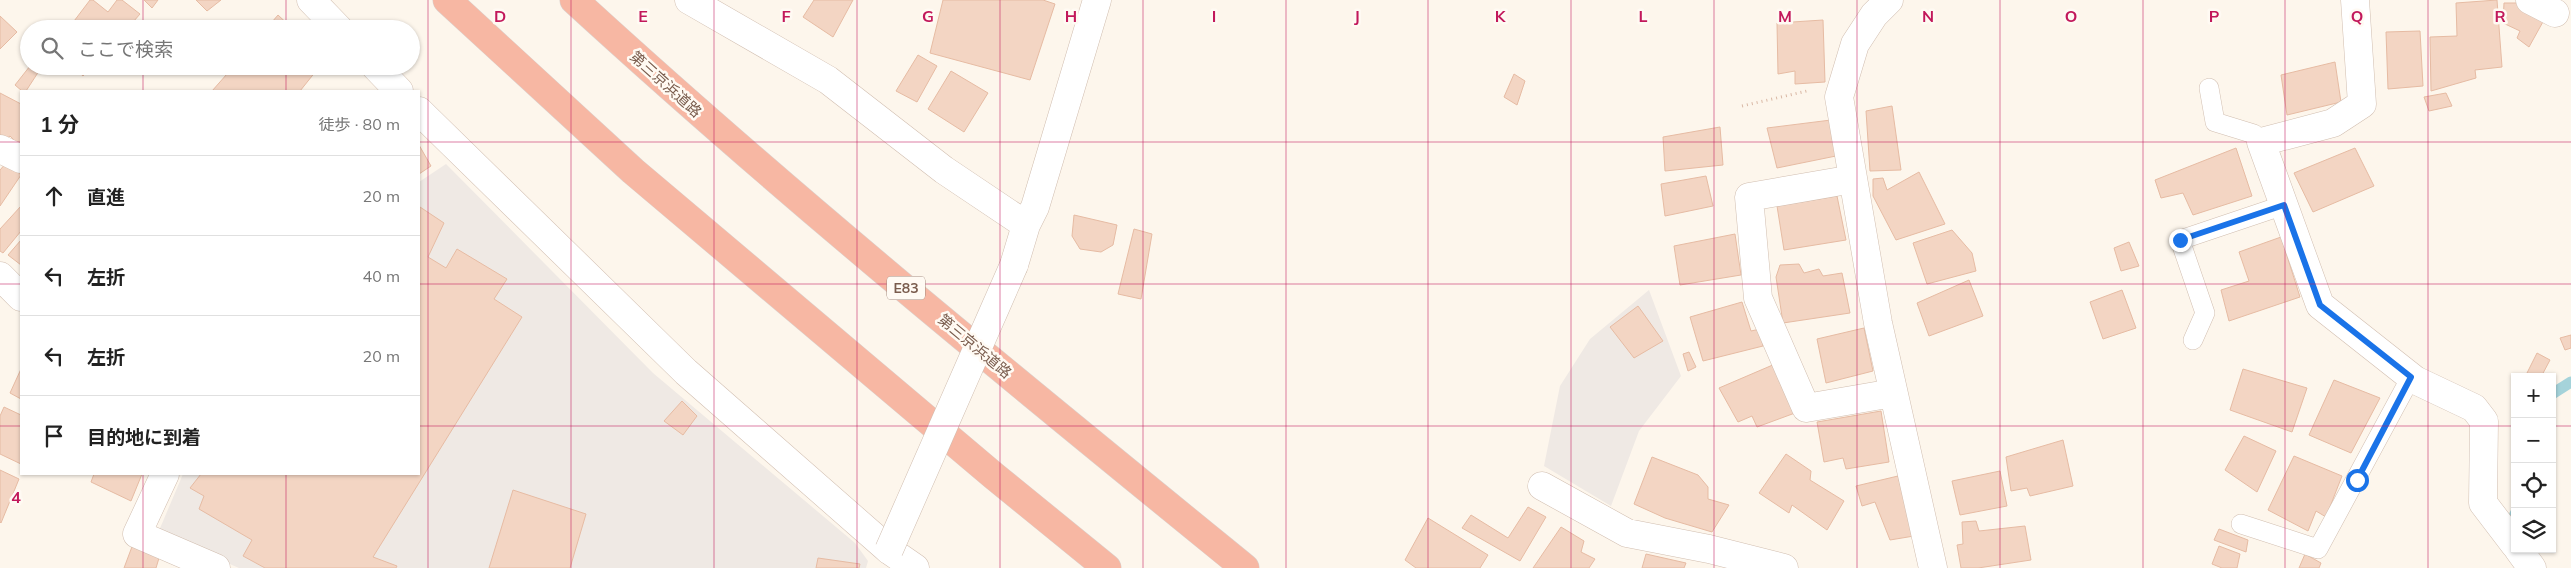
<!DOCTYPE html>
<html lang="ja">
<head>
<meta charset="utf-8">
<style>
  :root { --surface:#fff; --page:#f2f2f2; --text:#222; --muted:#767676; --line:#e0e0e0 }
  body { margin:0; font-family:Mulish,"Noto Sans JP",sans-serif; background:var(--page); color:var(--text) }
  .controls { position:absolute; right:15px; bottom:15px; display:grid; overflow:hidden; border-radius:0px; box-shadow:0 1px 4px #0004 }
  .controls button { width:45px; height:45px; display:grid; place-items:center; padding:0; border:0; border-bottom:1px solid var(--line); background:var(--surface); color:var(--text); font:25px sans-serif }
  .stop { position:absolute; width:15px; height:15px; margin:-11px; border:4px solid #1a73e8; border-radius:50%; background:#fff }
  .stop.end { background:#1a73e8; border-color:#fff; box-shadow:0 1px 5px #0008 }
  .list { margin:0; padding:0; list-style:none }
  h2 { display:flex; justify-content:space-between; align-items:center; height:65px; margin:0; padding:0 20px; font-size:21px }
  h2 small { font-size:16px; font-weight:400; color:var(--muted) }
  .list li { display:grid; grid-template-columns:32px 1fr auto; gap:15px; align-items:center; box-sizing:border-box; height:80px; padding:0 20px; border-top:1px solid var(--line) }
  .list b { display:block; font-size:19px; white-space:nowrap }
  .list em { font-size:16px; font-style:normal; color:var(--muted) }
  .icon { flex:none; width:28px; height:28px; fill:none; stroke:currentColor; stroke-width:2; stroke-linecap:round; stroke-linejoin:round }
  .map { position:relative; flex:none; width:2571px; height:568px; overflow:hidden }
  .search { position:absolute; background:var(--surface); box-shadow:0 1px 4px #0004; left:20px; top:20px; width:400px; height:55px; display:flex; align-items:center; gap:12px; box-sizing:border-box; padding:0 18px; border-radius:28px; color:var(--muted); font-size:19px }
  .panel { position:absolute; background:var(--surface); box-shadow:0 1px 4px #0004; left:20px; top:90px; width:400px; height:385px; border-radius:0px }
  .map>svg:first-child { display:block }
</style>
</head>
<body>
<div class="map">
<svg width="2571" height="568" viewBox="0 0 2571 568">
  <rect width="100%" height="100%" fill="#fdf6ec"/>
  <path fill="#efe9e4" d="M446 164 653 373 855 543 868 561 866 568H239L158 533 183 474H419V182Z
    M1649 290 1681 376 1639 431 1611 506 1544 466 1560 386 1590 339Z"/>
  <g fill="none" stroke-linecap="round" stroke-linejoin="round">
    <path stroke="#a5d3da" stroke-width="11" d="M2552 394 2571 382
      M2514 517 2515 514"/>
  </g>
  <path fill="#f3d5c3" stroke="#e6bba3" d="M90 0H93L108 12 117 0H122L140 14 127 29H68Z
    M144 0H158L152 8Z
    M196 0H221L207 11Z
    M814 0H853L833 37 803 17Z
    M943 0H1043L1055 4 1030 80 930 53Z
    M2497 0 2502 67 2475 70 2476 78 2431 91 2430 37 2457 36 2456 3Z
    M2504 3H2516L2544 20 2529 47 2517 38 2520 31 2503 23Z
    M278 15 293 29H266Z
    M0 16 17 32 0 49Z
    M1823 20 1825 82 1795 84V71L1778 74 1777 23Z
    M2420 31 2423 86 2388 89 2386 32Z
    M918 55 937 66 917 102 896 91Z
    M2335 62 2341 102 2287 115 2281 75Z
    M30 66 39 71 26 91H22L15 85Z
    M72 66H92L83 76Z
    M234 66H320L300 91H212Z
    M951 71 988 93 964 132 928 109Z
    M1514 74 1525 81 1517 105 1504 97Z
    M0 93 21 104V147L10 136 6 139 0 135Z
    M2446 93 2452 106 2429 111 2424 97Z
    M1892 106 1901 170 1870 171 1866 111Z
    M1831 120 1836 156 1777 168 1767 128Z
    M1720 127 1723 165 1665 171 1663 137Z
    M419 145 431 166 419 174Z
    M2236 148 2252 196 2193 215 2183 193 2161 198 2155 180Z
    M2355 148 2374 186 2313 212 2294 173Z
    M7 162 21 175 0 206V170Z
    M1919 172 1945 224 1896 240 1873 196V179L1883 178 1887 190Z
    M1706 176 1713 206 1665 216 1661 184Z
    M1837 196 1846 240 1784 250 1777 206Z
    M21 206V231L3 253 0 251V229Z
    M420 207 444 223 428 257 446 268 457 249 507 279 494 299 522 317 373 557 397 566 396 568H265L243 556 252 540 199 509 204 496 190 488 201 474H419Z
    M1074 215 1117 225 1113 245 1101 252 1080 249 1072 236Z
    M1134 229 1152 234 1141 299 1118 294Z
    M1952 230 1972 253 1976 271 1927 284 1913 243Z
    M1735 234 1741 275 1680 285 1674 246Z
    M2281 237 2300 297 2229 321 2221 290 2249 281 2239 252Z
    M21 240V265L8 255Z
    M2129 242 2139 266 2121 271 2114 248Z
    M1799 264 1804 273 1819 269 1823 276 1842 273 1850 313 1783 323 1776 277 1780 265Z
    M1969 280 1983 316 1929 336 1917 303Z
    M2122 290 2136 328 2103 339 2090 302Z
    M1742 302 1751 331 1760 329 1763 346 1703 361 1690 317Z
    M1638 306 1663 341 1634 358 1610 327Z
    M1864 328 1873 371 1826 383 1817 339Z
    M2571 335V348L2565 350 2560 338Z
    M1689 352 1696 367 1688 371 1683 354Z
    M2537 353 2550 360 2541 377H2525Z
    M1775 364 1795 413 1757 427 1752 416 1738 422 1719 388Z
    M21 369V399L10 393Z
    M2243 369 2307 388 2292 432 2230 410Z
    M2334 380 2380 398 2351 453 2309 435Z
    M682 401 697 416 683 435 664 421Z
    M4 407 21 415V464L0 454V416Z
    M1881 411 1889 462 1846 469 1843 458 1824 462 1817 422Z
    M2244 436 2276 451 2257 492 2225 470Z
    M2063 440 2073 486 2030 496 2027 488 2011 491 2006 457Z
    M1786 454 1811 471 1810 480 1844 501 1827 530 1792 505 1789 513 1759 493Z
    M2294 456 2342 476 2326 517 2316 511 2308 531 2268 510Z
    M1652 457 1698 475 1708 487V499L1729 505 1712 532 1665 518 1634 504Z
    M0 470 19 479 1 523 0 522Z
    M2000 471 2007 506 1960 515 1952 481Z
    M94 474H142L131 501 91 482Z
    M1898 476 1914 536 1890 540 1875 502 1862 506 1856 486Z
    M513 490 586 514 570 568H489Z
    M1528 507 1546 517 1520 561 1462 528 1471 515 1508 538Z
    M1428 518 1488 555 1480 568H1416L1405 560Z
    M1976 521 1979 531 2025 526 2031 560 1978 568H1961L1957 545 1963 544 1962 522Z
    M1561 527 1584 541 1581 552 1595 559 1589 568H1533Z
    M2219 529 2248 540 2246 552 2214 540Z
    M133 544 159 558 156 568H124Z
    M2219 546 2240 554 2237 568H2222L2212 564Z
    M1646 554 1686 563 1684 568H1642Z
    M2305 554 2321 563 2319 568H2299Z
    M818 558 860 564 859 568H816Z"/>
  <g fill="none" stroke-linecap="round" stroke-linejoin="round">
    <defs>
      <path id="lane" d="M2209 88 2215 122 2254 134 2261 142
        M2193 340 2205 313 2180 240 2284 205
        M2241 524 2318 549 2411 377"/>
      <path id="street" d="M311 0 339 29
        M689 0 828 80 944 170 1026 225
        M1889 0 1874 15 1855 44 1839 97 1878 323 1933 568
        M2355 0 2362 104 2333 123 2261 142 2320 305 2415 380 2474 408 2484 421 2483 503 2515 545
        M2530 0 2555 13
        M375 66 399 91
        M419 111 686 372 889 550 915 568
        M0 149 21 159
        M1853 179 1749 197 1758 298 1806 408 1893 393
        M1014 265 1026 225 1035 207 1097 0
        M0 276 21 297
        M165 474 137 534 216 568
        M1542 486 1627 533 1709 549 1784 568
        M2518 549 2532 568"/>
      <path id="highway" d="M447 0 633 171 994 476 1107 568
        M574 0C790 198 1018 383 1245 568"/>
    </defs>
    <use href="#lane" stroke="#d1beb0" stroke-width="20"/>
    <use href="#street" stroke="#d1beb0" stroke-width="29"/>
    <use href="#highway" stroke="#dad1cd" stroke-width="29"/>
    <path stroke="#d9b8a5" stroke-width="3" stroke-dasharray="1 4" stroke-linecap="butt" d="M1742 106 1807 91"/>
    <use href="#lane" stroke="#fff" stroke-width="19"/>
    <use href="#street" stroke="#fff" stroke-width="28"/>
    <use href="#highway" stroke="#f7b7a3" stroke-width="28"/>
    <defs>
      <path id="street-bridge" d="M889 550 1014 265"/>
    </defs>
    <use href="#street-bridge" stroke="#d1beb0" stroke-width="29" stroke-linecap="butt"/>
    <use href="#street-bridge" stroke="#fff" stroke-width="28"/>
  </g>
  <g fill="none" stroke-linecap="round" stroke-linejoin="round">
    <path stroke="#1a73e8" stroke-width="6" d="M2180 240 2284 205 2320 305 2411 377 2357 480"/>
  </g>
  <path fill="none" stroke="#c2185b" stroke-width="1" stroke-opacity="0.55" d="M143 0V29M286 0V29M428 0V568M571 0V568M714 0V568M857 0V568M1000 0V568M1143 0V568M1286 0V568M1428 0V568M1571 0V568M1714 0V568M1857 0V568M2000 0V568M2143 0V568M2285 0V568M2428 0V568M143 66V91M286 66V91M0 142H21M419 142H2571M0 284H21M419 284H2571M0 426H21M419 426H2515M2552 426H2571M143 474V568M286 474V568"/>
  <g text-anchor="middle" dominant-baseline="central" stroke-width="5" stroke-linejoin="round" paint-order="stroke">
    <rect fill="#fffaf3" stroke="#a28b7f" stroke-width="1" x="887" y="276.5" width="38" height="23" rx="4"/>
    <g font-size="14" font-weight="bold" fill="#7a5c4d">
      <text x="906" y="288">E83</text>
    </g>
    <g font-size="15" fill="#7a5c4d" stroke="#fffaf3">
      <text transform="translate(666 84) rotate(42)">第三京浜道路</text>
      <text transform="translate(975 346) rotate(40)">第三京浜道路</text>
    </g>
  </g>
  <g font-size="16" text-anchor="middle" font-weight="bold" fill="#c2185b" stroke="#fffaf3" stroke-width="5" stroke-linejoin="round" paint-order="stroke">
    <text x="500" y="22">D</text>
    <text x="643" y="22">E</text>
    <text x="786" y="22">F</text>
    <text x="928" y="22">G</text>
    <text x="1071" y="22">H</text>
    <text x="1214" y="22">I</text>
    <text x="1357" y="22">J</text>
    <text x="1500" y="22">K</text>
    <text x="1643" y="22">L</text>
    <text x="1785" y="22">M</text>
    <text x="1928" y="22">N</text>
    <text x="2071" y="22">O</text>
    <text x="2214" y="22">P</text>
    <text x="2357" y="22">Q</text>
    <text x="2500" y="22">R</text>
    <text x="16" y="503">4</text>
  </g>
</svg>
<div class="controls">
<button>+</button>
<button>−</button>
<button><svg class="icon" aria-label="locate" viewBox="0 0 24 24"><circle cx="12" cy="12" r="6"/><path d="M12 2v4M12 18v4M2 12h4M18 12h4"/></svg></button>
<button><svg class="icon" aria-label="layers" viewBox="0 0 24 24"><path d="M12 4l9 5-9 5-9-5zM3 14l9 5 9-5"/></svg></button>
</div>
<div class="stop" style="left:2357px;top:480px"></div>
<div class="stop end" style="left:2180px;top:240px"></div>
<div class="search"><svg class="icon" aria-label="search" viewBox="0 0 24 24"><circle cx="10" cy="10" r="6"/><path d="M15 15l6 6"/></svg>ここで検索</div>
<section class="panel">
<h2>1 分<small>徒歩 · 80 m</small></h2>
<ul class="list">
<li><svg class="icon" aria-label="ahead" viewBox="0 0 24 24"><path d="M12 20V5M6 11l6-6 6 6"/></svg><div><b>直進</b></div><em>20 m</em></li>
<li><svg class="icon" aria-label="left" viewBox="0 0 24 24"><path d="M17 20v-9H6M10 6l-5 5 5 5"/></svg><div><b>左折</b></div><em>40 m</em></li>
<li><svg class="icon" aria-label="left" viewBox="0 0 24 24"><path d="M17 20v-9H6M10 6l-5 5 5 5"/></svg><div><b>左折</b></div><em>20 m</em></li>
<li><svg class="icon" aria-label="arrive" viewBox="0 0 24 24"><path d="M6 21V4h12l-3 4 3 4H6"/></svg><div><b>目的地に到着</b></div></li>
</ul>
</section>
</div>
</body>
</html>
